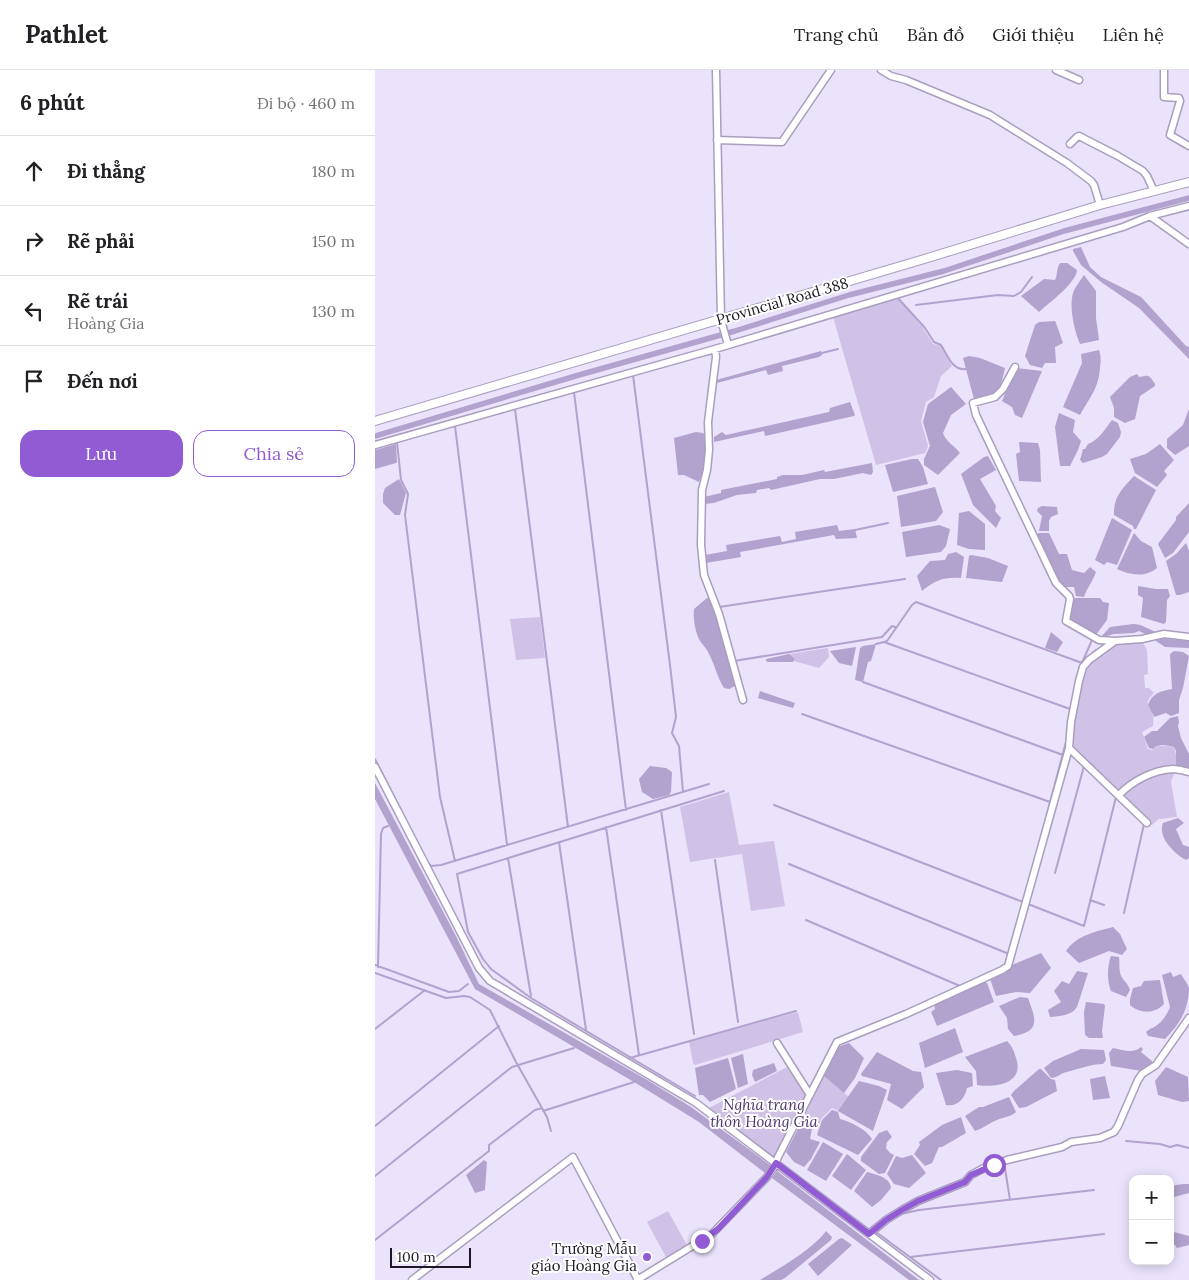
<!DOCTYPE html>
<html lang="vi">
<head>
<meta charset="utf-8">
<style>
  :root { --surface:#fff; --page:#f2f2f2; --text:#202124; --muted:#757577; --line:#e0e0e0; --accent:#905bd3 }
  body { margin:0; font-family:Lora,serif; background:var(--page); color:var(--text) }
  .controls { position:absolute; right:15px; bottom:15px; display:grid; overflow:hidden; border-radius:10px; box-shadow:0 2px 12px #0003 }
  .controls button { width:45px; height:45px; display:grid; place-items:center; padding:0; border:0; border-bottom:1px solid var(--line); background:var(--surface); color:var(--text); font:25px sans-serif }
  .scale { position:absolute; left:15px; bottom:12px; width:81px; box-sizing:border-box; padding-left:5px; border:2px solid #1d1824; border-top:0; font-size:14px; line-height:18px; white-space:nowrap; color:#1d1824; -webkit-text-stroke:4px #fff; paint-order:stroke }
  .stop { position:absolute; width:15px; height:15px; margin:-11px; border:4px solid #905bd3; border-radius:50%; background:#fff }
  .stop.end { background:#905bd3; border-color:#fff; box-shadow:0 1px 5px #0008 }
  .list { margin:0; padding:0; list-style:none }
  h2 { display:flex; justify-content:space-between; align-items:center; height:65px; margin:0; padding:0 20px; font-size:21px }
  h2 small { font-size:16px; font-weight:400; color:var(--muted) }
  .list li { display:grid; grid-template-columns:32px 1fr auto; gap:15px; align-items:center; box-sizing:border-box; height:70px; padding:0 20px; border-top:1px solid var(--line) }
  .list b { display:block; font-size:19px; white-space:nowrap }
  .list p { margin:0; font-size:16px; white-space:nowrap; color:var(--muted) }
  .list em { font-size:16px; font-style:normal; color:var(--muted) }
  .actions { display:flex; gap:10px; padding:15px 20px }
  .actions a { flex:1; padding:11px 0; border:1px solid var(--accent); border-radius:15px; text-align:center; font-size:18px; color:var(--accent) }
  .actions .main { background:var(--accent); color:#fff }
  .icon { flex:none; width:28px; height:28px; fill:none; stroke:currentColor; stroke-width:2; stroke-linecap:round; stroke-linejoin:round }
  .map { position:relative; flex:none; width:814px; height:1210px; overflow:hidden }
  header { display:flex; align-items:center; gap:30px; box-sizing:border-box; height:70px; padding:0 25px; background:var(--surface); border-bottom:1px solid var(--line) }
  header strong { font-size:24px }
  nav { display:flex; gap:28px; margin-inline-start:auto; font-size:18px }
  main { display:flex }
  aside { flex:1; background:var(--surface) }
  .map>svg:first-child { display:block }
</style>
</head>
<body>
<header>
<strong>Pathlet</strong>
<nav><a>Trang chủ</a><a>Bản đồ</a><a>Giới thiệu</a><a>Liên hệ</a></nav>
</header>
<main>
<aside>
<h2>6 phút<small>Đi bộ · 460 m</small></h2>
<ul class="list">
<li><svg class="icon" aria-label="ahead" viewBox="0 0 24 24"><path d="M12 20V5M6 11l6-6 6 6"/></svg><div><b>Đi thẳng</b></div><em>180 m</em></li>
<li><svg class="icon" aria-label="right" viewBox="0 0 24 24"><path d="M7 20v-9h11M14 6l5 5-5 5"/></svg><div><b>Rẽ phải</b></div><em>150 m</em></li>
<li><svg class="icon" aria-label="left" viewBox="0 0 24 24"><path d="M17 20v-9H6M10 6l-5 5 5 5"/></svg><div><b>Rẽ trái</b><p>Hoàng Gia</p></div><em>130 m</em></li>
<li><svg class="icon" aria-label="arrive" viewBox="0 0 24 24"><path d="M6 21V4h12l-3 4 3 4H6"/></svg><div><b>Đến nơi</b></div></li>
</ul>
<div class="actions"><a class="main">Lưu</a><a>Chia sẻ</a></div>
</aside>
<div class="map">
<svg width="814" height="1210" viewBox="0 0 814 1210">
  <rect width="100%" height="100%" fill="#ebe2fc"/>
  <path fill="#cfc2e6" d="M522 227 548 258 558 274 566 276 577 296 566 306 559 327 551 332 546 351 553 376 550 383 501 395 458 247Z
    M165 547 170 588 141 590 135 549Z
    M767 571 772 580 773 604 769 605 770 618H774L779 623C767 634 775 635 778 647 779 650 778 653 778 656L767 662 773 679 777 680C784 674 790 676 799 677L802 690 800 698 771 705 744 723 700 682 696 670 697 652 710 598 737 573Z
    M453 578 454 587 444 598 419 591 420 589 414 584Z
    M800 701 796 712 802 747 784 749 777 755 745 725 773 707Z
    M354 722 364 775 399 771 410 836 376 841 367 784 315 792 305 737Z
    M423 942 428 962 320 995 318 993 314 971Z
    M414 996 434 1030 448 1005 474 1027 463 1041 457 1038 446 1049 443 1059 420 1047 400 1088 334 1038Z
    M293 1141 313 1177 292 1189 272 1152Z"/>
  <path fill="#b2a2ce" d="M706 177 715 197 726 207 766 227 811 276 814 277V289L764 238 726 212 706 195 698 181V179Z
    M685 193H692L702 200C702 212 674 233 664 242L646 226 669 209 680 210C683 204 681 199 685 193Z
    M709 205 721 221V248L724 270 705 274C699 260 694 237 698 223 700 217 706 210 709 205Z
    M680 251 681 253 688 273 680 277 681 293H670L667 298 655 295 650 286 660 255 664 252Z
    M724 280C726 286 726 291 725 297 724 318 715 327 705 345L688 337 707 293 706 284Z
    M446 281 447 285 444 287 407 296 408 301 393 305 391 300 342 313 341 310Z
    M594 286 605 288 630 298C624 324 625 323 599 329L588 288Z
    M641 298 667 301 647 348 640 345 637 337 627 331C632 320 635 309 641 298Z
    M762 304 764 307C775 305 773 304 780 314V316L765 326 760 349 750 353 739 347V338L735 327 755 307Z
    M576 317 591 334 576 345 568 363C570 371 580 376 585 383L563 405 549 395V389L555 376 548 352 553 334Z
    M475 332 480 345 479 346 390 366 389 361 339 372V367L347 362 351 365 454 342 455 338Z
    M814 339V376L800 385 792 378V369L808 355Z
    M684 343 700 350 698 362 706 371 703 380 695 396H685L680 357Z
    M737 350 743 353 746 362 745 367 732 384 727 387 708 393 705 390 708 379H710L713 374C724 370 730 359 737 350Z
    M321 362 328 363 332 368 329 399 324 412 309 405H303L299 368Z
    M644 372 663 373 665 380 666 412 644 411 641 384 645 382Z
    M21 374 22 392 21 393 0 399V380Z
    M785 374 799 390 789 401 792 405 782 417 760 403 755 389 771 384Z
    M613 386 621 400 605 409 621 436 620 441 626 448 621 458 598 435 586 404 609 387Z
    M537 389H543L548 397 553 414 518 422 510 395Z
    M497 393 498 402 496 405 488 403 459 409H445L396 420 394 418 382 420 381 423 362 425 339 433 329 434V427L346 423V420L402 409V407L408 405H427L449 400 450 402Z
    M759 406 781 420 761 459H759L758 456 739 445C738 427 748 418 759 406Z
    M24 409 31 423 25 445H20L8 433V424L10 418Z
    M560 417 568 442 561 451 526 457 522 426Z
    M814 433V462L798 483 790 488 783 474 801 450V447Z
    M667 436 682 437 683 444 676 447 674 451V461H664L667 446 662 441 663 438Z
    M594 441 610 454V480L594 479 582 475 584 443Z
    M737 448 757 460 742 495 732 492 729 495 720 490Z
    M462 455 464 461 480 459 482 468 461 469 459 465 365 482 366 487 331 493 330 485 352 481 351 475 405 466 407 472 421 469 420 462Z
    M564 455 575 459 571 476 566 482 531 487 527 462Z
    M664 463H674L684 484H692L697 500 709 503 715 497 721 502C718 511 712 518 709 527L701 526 699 517H687L684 514 661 465Z
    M759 463 766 471 777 477 782 498C770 508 755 505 742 499Z
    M811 473 814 481V522L805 525H801L791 491 801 484Z
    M581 482 589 487 586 508C568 507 561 510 547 521L542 506 555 491 570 490 573 484Z
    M596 485 613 488 633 496 627 512 591 508 594 486Z
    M763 516 781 519H793L795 526 792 530 791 552 789 554 766 547 768 528 763 525Z
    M332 528 335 529 338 535 361 613 360 616 354 619 349 618C342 607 340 595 334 584 332 579 328 575 325 571 320 562 318 548 319 539Z
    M700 528H725L728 532 734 533 732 550 720 566 693 549 696 533Z
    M758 554C767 554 773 559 781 562V564L772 565 764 561 759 563 739 564 725 568 735 557Z
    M676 562 688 572 682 582 670 578Z
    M782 568 814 571V578L790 577 781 571Z
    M501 574 496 591 493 592 488 612 480 610 485 578 488 576Z
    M481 577 477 596 464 593 455 581Z
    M799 581 808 582 814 586 808 618 804 630V643L796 646 791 643 779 647 773 635C777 623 786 621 797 619L795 584Z
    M414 584 420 589 418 592H393L391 591V589Z
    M385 621 420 633 418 638 383 628Z
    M803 646 804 652 803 656 806 668 814 684V699L801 695V681L799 677C791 675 784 673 778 679L774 678 769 667 777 661H782L795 648Z
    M275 696 291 698 297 702 296 722 294 725 278 729 267 722 264 709Z
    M0 713 81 866 104 914 274 1011 316 1037 395 1095 390 1103 324 1052 259 1012 100 919 0 729Z
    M803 748 809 753 801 759 808 775 814 777V788L811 790C800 784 782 767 788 753Z
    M738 857 745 864 752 879 747 885 734 881 704 893 691 881C702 865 720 862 738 857Z
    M666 883 676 898 655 923 641 922 621 926 615 909 630 902 637 895Z
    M736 886 744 887C745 894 743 903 748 909 751 913 753 914 755 920L751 927 736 921C732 912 732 896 736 886Z
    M702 901 713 903 702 937C696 946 685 946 675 947L673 940 686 932 679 921 687 911 694 914Z
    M796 902 798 907 806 904C808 908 813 914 814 918 814 939 804 955 790 969L773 966 771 962C775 958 779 958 782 955 787 952 793 943 795 937L787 905Z
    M785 910 789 934C780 944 765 944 755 935V929L758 918 766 916 769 911Z
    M608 911 612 913 619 932 562 956 556 942 560 939 559 934Z
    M645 927 653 928C660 948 667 961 639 966L633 959 632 948 624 936Z
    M711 932 729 934 730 936 727 961 728 968H714L710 965 709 942Z
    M580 958 588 982 550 998 544 973Z
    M632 971C637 976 639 981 641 988 650 1014 620 1018 602 1015L601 1001 590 987Z
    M474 973 489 988 480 1008 469 1023 449 1006 463 977Z
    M766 977 768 979 766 982 777 991 778 995 767 1001 736 996 734 983 738 978C748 980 759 984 766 977Z
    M706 979 729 980 731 990 728 994C716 994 703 999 692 1002 686 1003 682 1008 676 1008L669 998 678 991Z
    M502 982 538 1001 546 1002 549 1017 527 1039 512 1030 516 1014 487 1006 486 1004Z
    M368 984 373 1014 363 1018 356 988Z
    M353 988 361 1019 335 1032 328 1025H324L320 998Z
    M399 993 402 1001 380 1012 377 1005 378 1000Z
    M791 997 813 1007 814 1031 807 1032 783 1025 780 1011Z
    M664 999H666L676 1009 680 1010 682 1021 651 1037 644 1038 636 1025 639 1021Z
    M582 1000 597 1003 598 1016 592 1018C590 1028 583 1037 571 1035L561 1003Z
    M730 1006 735 1028 718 1030 715 1009Z
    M484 1011 504 1016 512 1020 498 1061 463 1041Z
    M634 1027 641 1042C635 1047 629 1047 622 1050 614 1053 609 1058 600 1061L590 1046 604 1037H608Z
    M457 1040 463 1042 465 1049C476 1052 491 1059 497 1069L483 1085 442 1065 447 1050Z
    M586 1047 591 1063 567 1077H564L557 1093 550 1096 539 1084 545 1075 544 1072 567 1055Z
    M425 1055 437 1059 435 1069 445 1072 436 1089 429 1097 419 1092 411 1082Z
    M512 1060 517 1067 512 1072 511 1078 515 1083 519 1085 510 1103 504 1104 486 1091V1087L504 1063Z
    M448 1072 468 1084 451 1111 432 1100Z
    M472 1084 491 1100 476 1120 457 1106Z
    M537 1085 551 1103 534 1118 519 1114 512 1104 521 1086 527 1088Z
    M109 1090 112 1092 110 1120 100 1123 91 1105Z
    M402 1101 544 1210H534L397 1108Z
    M492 1102C502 1105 515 1107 516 1118L506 1130 497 1137 479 1121Z
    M808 1114H814V1123L795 1128V1116Z
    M451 1161 457 1167 456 1170 410 1208 406 1210H385C405 1198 438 1179 451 1161Z
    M795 1161 814 1166V1175L802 1178 800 1175 795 1172Z
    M467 1168 477 1175 443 1206 433 1194 464 1169Z"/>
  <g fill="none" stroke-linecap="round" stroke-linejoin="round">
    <path stroke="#b2a2ce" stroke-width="2" d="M522 227 550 258 559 272 566 275C572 284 577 301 591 299
      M541 235 623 225 639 226 646 222 657 207
      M447 283 463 279
      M319 288 339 283
      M258 305 295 595 301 647 297 663 304 676 308 722
      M199 322 251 740
      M140 339 193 757
      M80 356 132 775
      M22 372 26 410 33 424 30 445 65 727 80 791
      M0 378 245 309
      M480 460 513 453
      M344 537 530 509
      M501 574 509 572
      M716 585 721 580
      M359 591 507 567 517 556 520 557
      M706 595 717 570
      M488 612 688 685
      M695 639 509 572 512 571 537 535 541 532 707 593
      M427 644 675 732
      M693 656 696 636
      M0 689 42 772
      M399 735 648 832
      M286 740 319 964
      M231 757 264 985
      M184 772 211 960
      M133 788 156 926
      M340 790 363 952
      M52 791 56 796 66 795 334 714
      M414 794 634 884
      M658 797 692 668
      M680 803 709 696
      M715 830 729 835
      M653 834 709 856 741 727
      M749 843 769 754
      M431 850 585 916
      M0 895 74 922 84 921 93 914
      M3 897 6 764 8 758 13 756
      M0 903 71 928 89 926 95 927 115 940 141 992 172 1047 176 1061
      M0 959 50 920
      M255 988 421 941
      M320 1026 156 928 116 899 108 889 93 862 82 804 349 721
      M168 1041 259 1012
      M0 1056 124 956
      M751 1071 785 1074 795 1077 802 1075 814 1078
      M629 1092 635 1130
      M0 1106 137 997 199 978
      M526 1144 544 1140 719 1120
      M502 1161 501 1162 566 1210
      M0 1170 114 1081V1075L160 1040 167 1038
      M535 1187 729 1164"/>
    <path stroke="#b2a2ce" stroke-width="5.5" d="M0 366 204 305 360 261 474 225 569 201 689 161 814 128"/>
    <defs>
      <path id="minor" d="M341 0 346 250 353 275
        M506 0 516 6 531 10 615 45 692 93 716 111 719 115 725 135
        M681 0 704 10
        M789 0V27L804 28 805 31 795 65 814 76
        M342 70 407 72 456 0
        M695 74 702 67 704 66 743 86 768 101 772 106 779 121
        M775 146 814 174
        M340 279 341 287 333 352 334 380 332 400 327 420 326 475 329 505 344 544 368 630
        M640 297 628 319 620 327 598 333 601 345 681 513 694 526 695 529 691 551 724 570 740 571
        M0 375 340 279 748 157 775 146 814 136
        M694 678 696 652 704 611 708 597 714 590 740 571 767 569 789 564 814 567
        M0 697 104 898 115 911 321 1033 555 1210
        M744 725C757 711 778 700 798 699 803 699 809 701 814 702
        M402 973 435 1025
        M494 1164 511 1150 527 1140 543 1131 590 1112 596 1105 609 1098 632 1090 687 1077 696 1072 725 1068 739 1062 743 1056 763 1010 767 1004 781 995 814 948
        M37 1210 198 1087 263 1210
        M262 1210 337 1164 392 1107 399 1097 403 1087 462 972 531 944 627 900 633 896 694 678 772 753"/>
      <path id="major" d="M0 351 546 190 725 135 814 112"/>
    </defs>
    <use href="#minor" stroke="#a99ebe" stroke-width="9"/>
    <use href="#major" stroke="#a99ebe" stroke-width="10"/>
    <use href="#minor" stroke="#fff" stroke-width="6"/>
    <use href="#major" stroke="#fff" stroke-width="8"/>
  </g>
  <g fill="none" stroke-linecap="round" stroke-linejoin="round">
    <path stroke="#905bd3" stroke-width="6" d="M327 1171 343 1159 392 1107 401 1093 494 1164 511 1150 527 1140 543 1131 590 1112 596 1105 619 1095"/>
  </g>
  <circle fill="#905bd3" stroke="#fff" stroke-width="2" cx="272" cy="1187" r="5"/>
  <g text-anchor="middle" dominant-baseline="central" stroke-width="4" stroke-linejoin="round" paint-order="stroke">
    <g font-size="15" fill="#1d1824" stroke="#fff">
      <text transform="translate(407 231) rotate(-16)">Provincial Road 388</text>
    </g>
    <g font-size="15" font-style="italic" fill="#4c346c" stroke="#fff">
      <text x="389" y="1034">Nghĩa trang<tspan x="389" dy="17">thôn Hoàng Gia</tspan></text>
    </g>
    <g font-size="15" fill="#1d1824" stroke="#fff" text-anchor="end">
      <text x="262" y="1178">Trường Mẫu<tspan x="262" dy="17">giáo Hoàng Gia</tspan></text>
    </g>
  </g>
</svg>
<div class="controls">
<button>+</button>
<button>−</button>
</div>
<div class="scale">100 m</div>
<div class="stop" style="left:619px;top:1095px"></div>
<div class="stop end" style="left:327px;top:1171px"></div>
</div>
</main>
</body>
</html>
